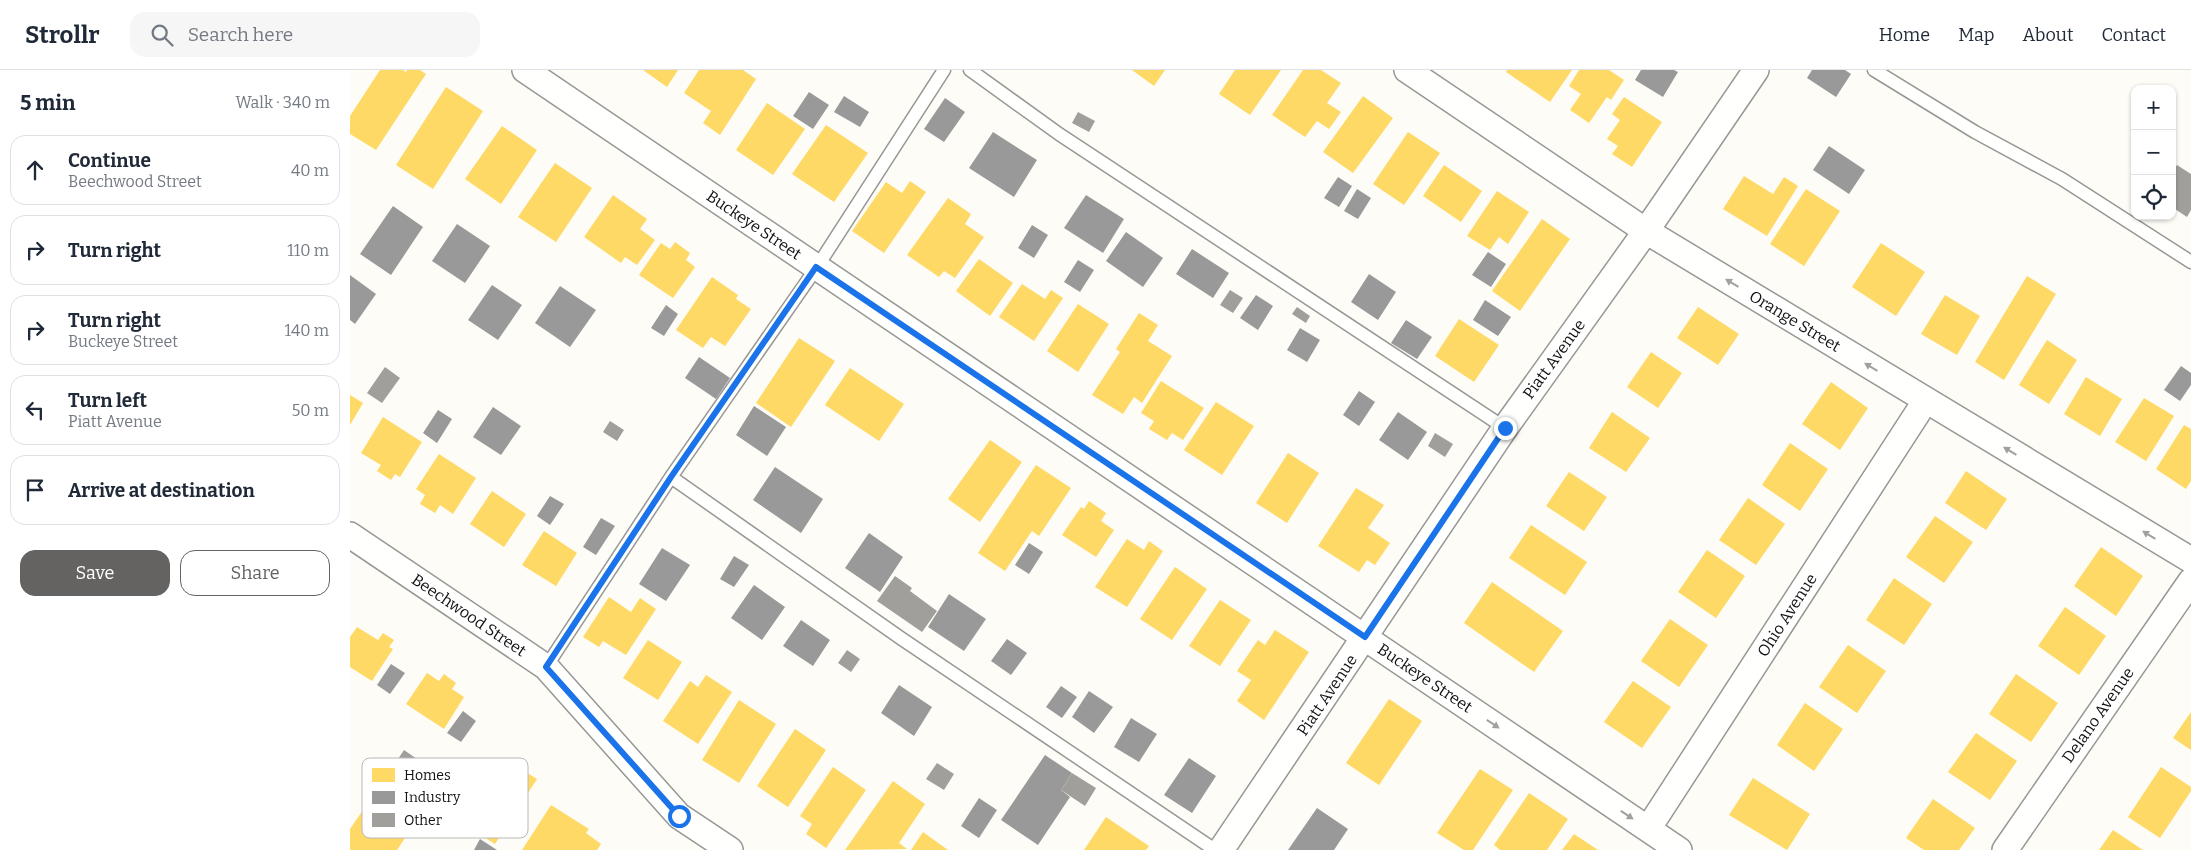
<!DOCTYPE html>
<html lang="en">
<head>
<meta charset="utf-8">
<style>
  :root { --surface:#fff; --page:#f6f6f7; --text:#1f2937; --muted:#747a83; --line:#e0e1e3; --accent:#646362 }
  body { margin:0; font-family:Bitter,serif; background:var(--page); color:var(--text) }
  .controls { position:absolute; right:15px; top:15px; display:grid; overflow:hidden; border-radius:10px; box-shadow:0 1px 4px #0004 }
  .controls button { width:45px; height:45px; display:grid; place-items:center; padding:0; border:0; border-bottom:1px solid var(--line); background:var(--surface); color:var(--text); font:25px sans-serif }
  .stop { position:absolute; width:15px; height:15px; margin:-11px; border:4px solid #1a73e8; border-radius:50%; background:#fff }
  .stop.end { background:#1a73e8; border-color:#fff; box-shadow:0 1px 5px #0008 }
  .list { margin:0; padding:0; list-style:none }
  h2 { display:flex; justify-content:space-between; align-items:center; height:65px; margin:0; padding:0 20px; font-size:21px }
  h2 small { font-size:16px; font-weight:400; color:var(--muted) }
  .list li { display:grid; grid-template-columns:32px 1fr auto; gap:15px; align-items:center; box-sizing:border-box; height:70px; margin:0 10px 10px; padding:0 10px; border:1px solid var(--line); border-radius:15px }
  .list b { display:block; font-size:19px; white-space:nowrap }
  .list p { margin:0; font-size:16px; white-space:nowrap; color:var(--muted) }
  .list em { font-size:16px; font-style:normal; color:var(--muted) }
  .actions { display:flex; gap:10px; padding:15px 20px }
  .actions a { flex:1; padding:11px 0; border:1px solid var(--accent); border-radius:15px; text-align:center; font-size:18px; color:var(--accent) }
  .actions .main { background:var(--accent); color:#fff }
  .icon { flex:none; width:28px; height:28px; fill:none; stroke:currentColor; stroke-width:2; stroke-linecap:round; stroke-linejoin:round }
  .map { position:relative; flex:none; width:1841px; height:780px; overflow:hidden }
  header { display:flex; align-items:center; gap:30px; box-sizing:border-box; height:70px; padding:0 25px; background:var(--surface); border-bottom:1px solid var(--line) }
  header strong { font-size:24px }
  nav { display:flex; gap:28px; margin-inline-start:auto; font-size:18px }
  .search { width:350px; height:45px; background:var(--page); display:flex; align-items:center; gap:12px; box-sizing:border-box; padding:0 18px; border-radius:15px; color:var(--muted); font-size:19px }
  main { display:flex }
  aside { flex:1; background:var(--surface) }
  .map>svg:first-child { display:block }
</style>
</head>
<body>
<header>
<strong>Strollr</strong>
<div class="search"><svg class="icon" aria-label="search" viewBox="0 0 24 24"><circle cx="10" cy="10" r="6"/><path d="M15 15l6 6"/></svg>Search here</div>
<nav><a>Home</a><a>Map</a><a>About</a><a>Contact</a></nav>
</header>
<main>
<aside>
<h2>5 min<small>Walk · 340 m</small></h2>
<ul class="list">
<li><svg class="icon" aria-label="ahead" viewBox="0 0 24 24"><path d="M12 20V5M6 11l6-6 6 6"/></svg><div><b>Continue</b><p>Beechwood Street</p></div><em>40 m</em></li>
<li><svg class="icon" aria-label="right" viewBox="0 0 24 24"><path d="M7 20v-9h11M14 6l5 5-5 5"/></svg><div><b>Turn right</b></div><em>110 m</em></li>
<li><svg class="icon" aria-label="right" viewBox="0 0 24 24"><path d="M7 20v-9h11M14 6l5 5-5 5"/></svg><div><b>Turn right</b><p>Buckeye Street</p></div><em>140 m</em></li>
<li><svg class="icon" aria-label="left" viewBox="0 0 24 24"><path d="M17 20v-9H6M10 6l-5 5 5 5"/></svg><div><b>Turn left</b><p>Piatt Avenue</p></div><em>50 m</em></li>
<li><svg class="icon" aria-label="arrive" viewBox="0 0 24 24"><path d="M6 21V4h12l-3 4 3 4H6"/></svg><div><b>Arrive at destination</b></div></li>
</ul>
<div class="actions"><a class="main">Save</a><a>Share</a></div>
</aside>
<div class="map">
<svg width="1841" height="780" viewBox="0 0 1841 780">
  <rect width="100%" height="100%" fill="#fdfcf7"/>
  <path fill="#ffd966" d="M30 0H53L56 2 57 0H70L76 4 26 80 0 64V46Z
    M293 0H328L317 17Z
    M349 0H393L406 9 370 65 353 53 361 41 334 23Z
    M782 0H815L804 16Z
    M885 0H931L900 45 869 24Z
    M953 0H971L991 13 977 33 991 42 979 59 967 51 955 67 922 45Z
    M1157 0H1222L1200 32 1156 2Z
    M1229 0H1259L1274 10 1261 30 1257 27 1239 53 1220 40 1231 24 1219 16Z
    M96 17 133 41 83 119 46 95Z
    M1013 26 1043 48 1003 103 973 82Z
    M1274 27 1312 52 1282 97 1262 84 1268 76 1257 69 1270 50 1262 44Z
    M417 33 455 59 423 105 386 80Z
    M476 55 518 83 484 132 442 104Z
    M152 56 187 80 151 134 115 109Z
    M1058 62 1090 83 1054 135 1023 114Z
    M205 93 242 118 206 172 168 147Z
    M1094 95 1132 121 1111 152 1073 126Z
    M1394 106 1423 124 1434 107 1448 116 1417 166 1373 139Z
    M560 111 576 122 534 183 502 161 536 112 552 123Z
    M1456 119 1490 141 1454 196 1420 174Z
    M1147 121 1179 142 1158 174 1149 167 1140 180 1117 166Z
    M263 125 297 149 290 159 305 170 287 195 275 187 271 193 234 167Z
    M598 128 621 144 615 154 634 167 605 208 594 201 589 207 557 185Z
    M1192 149 1220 169 1170 241 1142 221Z
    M325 172 340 183 336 190 345 197 323 228 289 205 311 173 320 179Z
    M1531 173 1575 202 1546 246 1502 217Z
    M629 189 663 213 640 246 606 221Z
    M1677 206 1706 224 1654 310 1625 292Z
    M362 207 388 225 386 229 401 239 375 276 361 267 353 278 326 260Z
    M672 214 695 229 701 220 713 228 684 271 649 247Z
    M1595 225 1630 246 1607 285 1571 264Z
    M728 234 759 254 728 302 697 281Z
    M1348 237 1389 264 1368 295 1327 268Z
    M789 243 808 255 798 271 822 286 792 333 784 327 773 344 742 325 770 282 766 279Z
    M1109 249 1149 275 1124 312 1085 286Z
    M449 268 485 291 441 357 406 333Z
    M1697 270 1727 290 1699 334 1669 315Z
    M1301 282 1332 303 1308 338 1277 317Z
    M500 298 554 334 529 371 475 335Z
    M1736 307 1772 329 1750 366 1714 344Z
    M811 311 854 338 833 370 822 363 817 370 799 359 804 351 791 343Z
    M1481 312 1518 338 1490 380 1452 354Z
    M0 325 13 333 0 355Z
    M1794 328 1824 346 1796 391 1765 372Z
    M866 332 904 356 872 405 834 380Z
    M1262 342 1300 368 1276 402 1239 378Z
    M33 347 72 372 50 407 45 404 41 410 27 401 31 395 11 383Z
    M1834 355 1841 359V411L1836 419 1806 399Z
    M640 370 672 392 630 452 598 429Z
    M1440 373 1478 399 1450 441 1412 415Z
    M938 383 969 403 937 453 906 433Z
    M89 384 126 408 103 444 90 435 85 443 70 434 75 425 66 419Z
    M686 395 721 418 689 466 682 461 655 501 628 483Z
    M1616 401 1657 429 1636 460 1595 433Z
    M1219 402 1257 427 1234 461 1196 436Z
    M1006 418 1034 435 1018 458 1040 473 1025 495 1017 490 1009 502 968 476Z
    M142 421 176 444 154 477 120 454Z
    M1398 428 1435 454 1406 495 1369 470Z
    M739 431 756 443 751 451 764 460 746 487 712 465 731 437 734 439Z
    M1585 446 1623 472 1594 513 1556 487Z
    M1181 455 1237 492 1215 525 1159 488Z
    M194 461 227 483 206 516 172 495Z
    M777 469 794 480 799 471 813 481 777 537 745 517Z
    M1751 477 1793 506 1766 546 1724 516Z
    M1357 480 1395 506 1366 548 1328 522Z
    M825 497 857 519 822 570 790 549Z
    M1544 508 1582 534 1554 575 1516 550Z
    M1142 512 1213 561 1184 602 1114 553Z
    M259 527 281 542 290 528 306 539 276 585 253 571 249 577 233 567Z
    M870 530 901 550 870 596 839 576Z
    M1715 537 1756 566 1729 605 1688 576Z
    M1320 549 1358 575 1329 617 1291 591Z
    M7 557 28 570 33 563 44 570 39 577 43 579 22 611 0 597V567Z
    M925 560 959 582 914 650 887 631 901 610 887 601 908 570 915 575Z
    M298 570 332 592 308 630 273 608Z
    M1498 575 1536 601 1507 643 1469 617Z
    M77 603 89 611 94 604 106 613 102 619 114 627 94 659 56 634Z
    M1666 604 1708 633 1681 672 1639 644Z
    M356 605 382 622 348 674 313 651 340 611 348 617Z
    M1283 611 1321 637 1292 678 1254 652Z
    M1039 629 1072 651 1029 715 996 693Z
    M389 630 426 654 389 713 352 690Z
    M1455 633 1493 659 1464 701 1427 675Z
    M1841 642V680L1823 668Z
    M445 659 476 680 438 737 407 716Z
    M1626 663 1667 691 1640 730 1598 702Z
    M137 689 155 702 161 693 187 709 145 774 129 764 138 750 110 732Z
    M483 697 516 720 476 778 456 764 462 754 450 746Z
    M1811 697 1841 717V721L1810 768 1778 747Z
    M1130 699 1163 720 1123 780H1114L1087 763Z
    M1403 708 1460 744 1437 780 1379 745Z
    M543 711 575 734 549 773 557 779 495 780Z
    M1179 723 1218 749 1197 780H1150L1144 775Z
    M1583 729 1625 758 1609 780H1574L1556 768Z
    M201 735 239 759 236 763 251 774 247 780H172Z
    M15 737 57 765 47 780H0V759Z
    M756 747 799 776 796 780H734Z
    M1763 760 1793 780H1749Z
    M573 762 598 780H561Z
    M1224 764 1248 780H1212Z"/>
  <path fill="#999" d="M1291 0H1324L1328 2 1313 27 1285 10Z
    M1462 0H1495L1501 4 1486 27 1457 8Z
    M459 22 479 35 463 59 443 46Z
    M494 26 519 42 510 57 484 42Z
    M595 28 615 42 594 72 574 59Z
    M643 62 687 90 664 127 619 98Z
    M1479 76 1515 100 1499 124 1463 100Z
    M988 107 1002 116 989 137 974 128Z
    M1007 119 1021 128 1008 149 994 141Z
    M736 125 774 149 753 183 714 158Z
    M43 136 73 157 41 205 10 184Z
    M107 154 140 176 115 213 82 191Z
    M682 155 698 165 684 188 668 178Z
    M776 162 813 188 793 217 756 191Z
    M842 179 879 203 863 228 826 204Z
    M1138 182 1156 194 1141 217 1122 205Z
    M728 190 744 200 730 222 714 212Z
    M1019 204 1046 222 1028 250 1001 232Z
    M0 205 26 224 5 254 0 250Z
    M142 215 172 235 148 270 118 250Z
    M210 216 246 240 220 277 185 253Z
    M906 225 923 236 908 260 890 248Z
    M1135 230 1161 247 1148 266 1123 250Z
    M316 235 328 244 314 266 301 258Z
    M1056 250 1082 267 1067 289 1041 273Z
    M950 258 970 270 957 292 937 280Z
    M349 287 380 308 366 329 335 308Z
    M1831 296 1841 303V315L1830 331 1814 320Z
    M1009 321 1025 332 1009 356 993 345Z
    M404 336 436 357 417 386 386 365Z
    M143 337 171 356 151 385 123 367Z
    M88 340 102 349 87 373 73 363Z
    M1048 342 1077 362 1058 390 1029 370Z
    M425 397 473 429 451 463 403 430Z
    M200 426 214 434 200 455 187 446Z
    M251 448 265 456 246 485 233 477Z
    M519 463 553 487 530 522 495 498Z
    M679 473 693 482 679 504 665 495Z
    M312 478 340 495 316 531 289 514Z
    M384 486 399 495 384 517 370 509Z
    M404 515 435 537 412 570 381 548Z
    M599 524 636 549 614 581 578 557Z
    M451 550 480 570 463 596 433 576Z
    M657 569 677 583 661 605 641 591Z
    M41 594 55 603 40 624 27 615Z
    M549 615 582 637 564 666 531 643Z
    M711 616 727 627 712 648 696 637Z
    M739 621 763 637 744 663 722 647Z
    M113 641 126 651 111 672 97 663Z
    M781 648 807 664 789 692 764 677Z
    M695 685 722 703 711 720 720 727 688 775 651 750Z
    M839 688 866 706 842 743 814 725Z
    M629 728 647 740 629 768 611 756Z
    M967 738 998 759 984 780H938Z
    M130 769 147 780H124Z"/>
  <path fill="#a19f9c" d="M728 42 745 51 739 62 722 53Z
    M1827 95 1841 104V140L1837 147 1822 137V103Z
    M880 220 893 228 883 243 870 235Z
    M947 237 960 246 956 253 942 244Z
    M35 297 50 308 32 333 17 323Z
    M260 351 274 360 267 371 253 362Z
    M1085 363 1103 374 1095 387 1078 376Z
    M545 506 562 518 560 521 587 541 572 562 527 531Z
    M497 580 510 589 501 602 488 593Z
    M54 680 67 689 61 698 48 689Z
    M587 693 604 704 594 720 576 709Z
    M722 703 746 718 735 736 711 720Z"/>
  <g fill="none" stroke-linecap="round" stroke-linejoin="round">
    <defs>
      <path id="service" d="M620 0 709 64 1155 358
        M1524 0 1625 62 1712 109 1841 192
        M321 407 552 569 865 780
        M196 597 321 407 467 197 594 0"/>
      <path id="minor" d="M175 0 1329 780
        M1057 0 1296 161 1841 490
        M0 465 196 597 329 746 380 780
        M1298 759 1576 330
        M871 780 1155 358 1296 161 1406 0
        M1655 780 1841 511"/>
    </defs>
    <use href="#service" stroke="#979795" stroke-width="15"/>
    <use href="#minor" stroke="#979795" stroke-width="28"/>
    <use href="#service" stroke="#fffffe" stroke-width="12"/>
    <use href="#minor" stroke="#fffffe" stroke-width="25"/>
  </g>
  <defs><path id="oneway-solid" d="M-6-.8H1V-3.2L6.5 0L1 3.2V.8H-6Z" transform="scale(1.25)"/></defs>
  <g fill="#a0a09f">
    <use href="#oneway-solid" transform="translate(1382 213) rotate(-149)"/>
    <use href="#oneway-solid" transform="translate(1521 297) rotate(-149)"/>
    <use href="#oneway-solid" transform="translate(1660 381) rotate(-149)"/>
    <use href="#oneway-solid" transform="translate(1799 465) rotate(-149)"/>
    <use href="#oneway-solid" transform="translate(1143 654) rotate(34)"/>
    <use href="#oneway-solid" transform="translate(1277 745) rotate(34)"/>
  </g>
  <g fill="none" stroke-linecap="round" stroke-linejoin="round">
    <path stroke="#1a73e8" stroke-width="6" d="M329 746 196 597 321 407 466 197 1015 567 1155 358"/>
  </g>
  <g text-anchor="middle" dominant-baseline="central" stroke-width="5" stroke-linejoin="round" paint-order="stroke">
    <g font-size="16" fill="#111" stroke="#fff">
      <text transform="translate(404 155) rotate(34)">Buckeye Street</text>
      <text transform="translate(1445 251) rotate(31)">Orange Street</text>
      <text transform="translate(1204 289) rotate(-54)">Piatt Avenue</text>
      <text transform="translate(119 545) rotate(34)">Beechwood Street</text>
      <text transform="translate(1437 545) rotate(-57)">Ohio Avenue</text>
      <text transform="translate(1075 608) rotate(34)">Buckeye Street</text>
      <text transform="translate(977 625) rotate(-56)">Piatt Avenue</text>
      <text transform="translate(1748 645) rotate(-55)">Delano Avenue</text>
    </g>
  </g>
  <rect x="12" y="688" width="166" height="80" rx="8" fill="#fff" stroke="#b8b8b8" stroke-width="1"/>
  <rect x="22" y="698" width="23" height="14" fill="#ffd966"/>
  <rect x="22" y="721" width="23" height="13" fill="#999"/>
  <rect x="22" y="743" width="23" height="14" fill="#a19f9c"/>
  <g font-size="14" fill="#111">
    <text x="54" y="710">Homes</text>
    <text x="54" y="732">Industry</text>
    <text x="54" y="755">Other</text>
  </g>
</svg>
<div class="controls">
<button>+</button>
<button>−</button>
<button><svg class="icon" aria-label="locate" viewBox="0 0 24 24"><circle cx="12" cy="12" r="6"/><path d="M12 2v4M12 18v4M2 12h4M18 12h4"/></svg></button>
</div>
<div class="stop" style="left:329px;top:746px"></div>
<div class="stop end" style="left:1155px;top:358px"></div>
</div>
</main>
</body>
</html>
